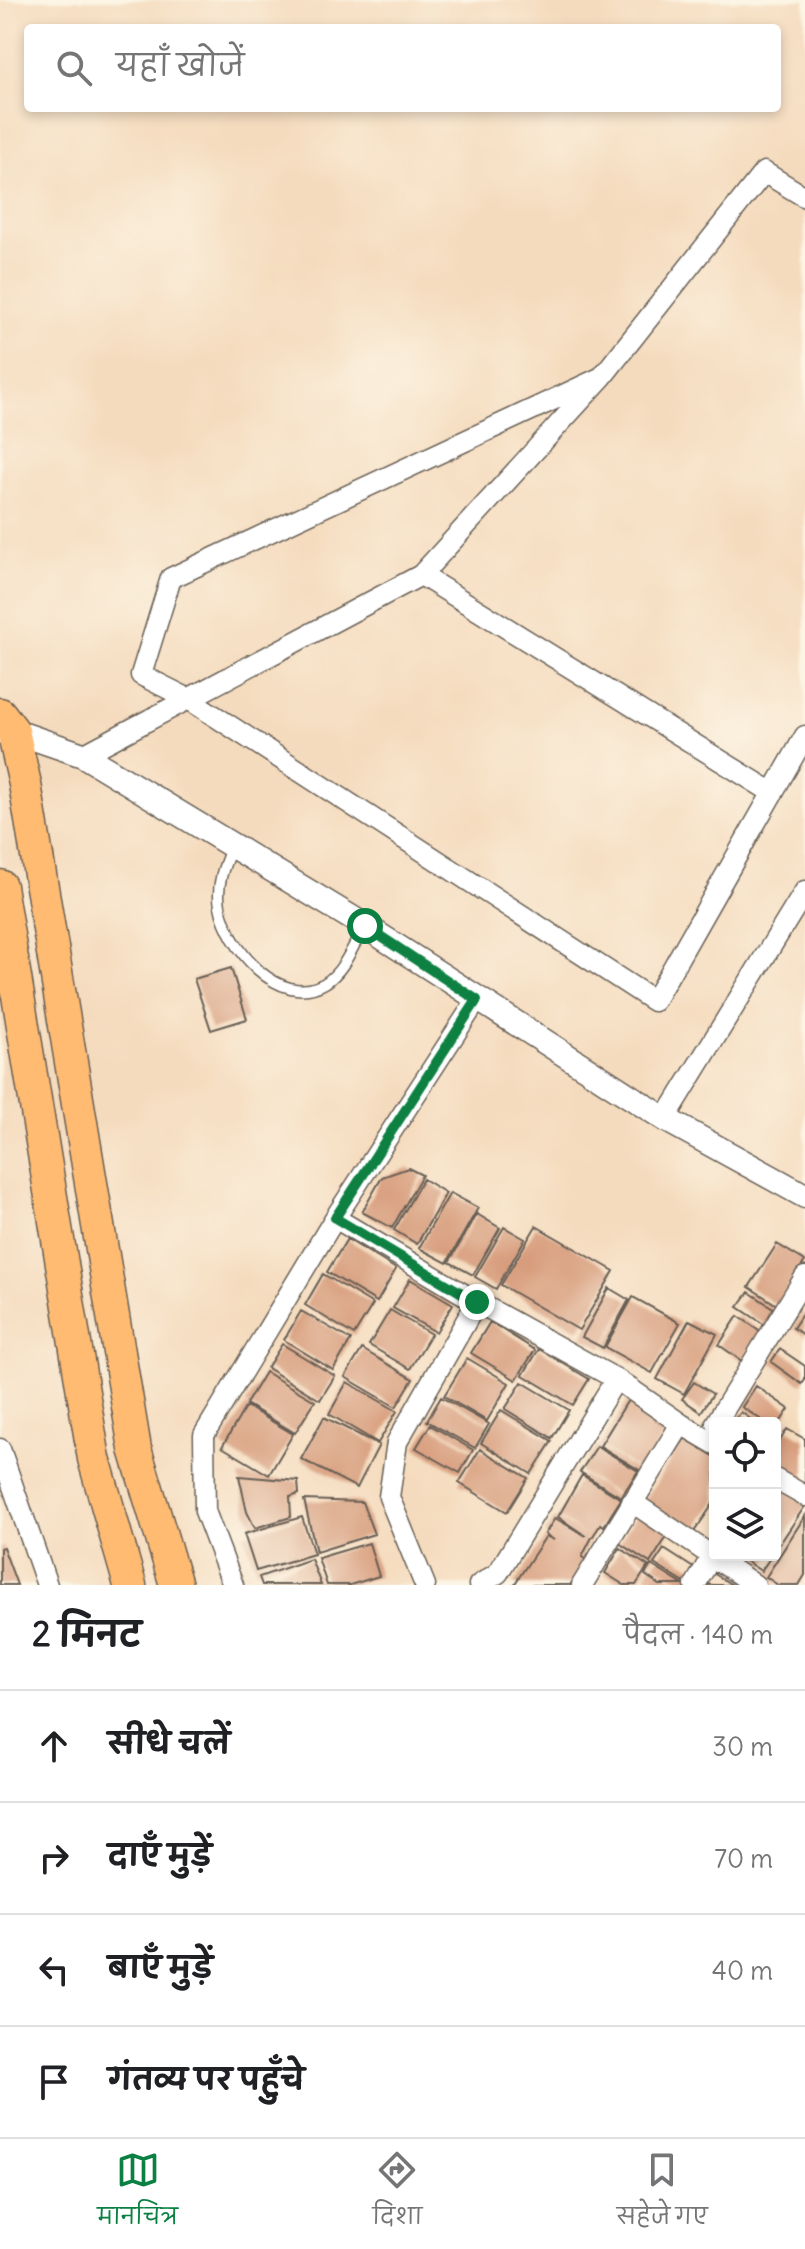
<!DOCTYPE html>
<html lang="hi">
<head>
<meta charset="utf-8">
<style>
  :root { --surface:#fff; --page:#f2f2f2; --text:#202124; --muted:#757577; --line:#e0e0e0; --accent:#0b8043 }
  body { margin:0; font-family:Delius,"Playpen Sans Deva",sans-serif; background:var(--page); color:var(--text) }
  .controls { position:absolute; right:24px; bottom:24px; display:grid; overflow:hidden; border-radius:8px; box-shadow:0 4px 12px #0003 }
  .controls button { width:72px; height:72px; display:grid; place-items:center; padding:0; border:0; border-bottom:2px solid var(--line); background:var(--surface); color:var(--text); font:40px sans-serif }
  .stop { position:absolute; width:24px; height:24px; margin:-18px; border:6px solid #0b8043; border-radius:50%; background:#fff }
  .stop.end { background:#0b8043; border-color:#fff; box-shadow:0 2px 8px #0008 }
  .list { margin:0; padding:0; list-style:none }
  h2 { display:flex; justify-content:space-between; align-items:center; height:104px; margin:0; padding:0 32px; font-size:34px }
  h2 small { font-size:26px; font-weight:400; color:var(--muted) }
  .list li { display:grid; grid-template-columns:52px 1fr auto; gap:24px; align-items:center; box-sizing:border-box; height:112px; padding:0 32px; border-top:2px solid var(--line) }
  .list b { display:block; font-size:30px; white-space:nowrap }
  .list em { font-size:26px; font-style:normal; color:var(--muted) }
  .icon { flex:none; width:44px; height:44px; fill:none; stroke:currentColor; stroke-width:2; stroke-linecap:round; stroke-linejoin:round }
  .map { position:relative; flex:none; width:805px; height:1585px; overflow:hidden }
  .search { position:absolute; background:var(--surface); box-shadow:0 4px 12px #0003; left:24px; right:24px; top:24px; height:88px; display:flex; align-items:center; gap:20px; box-sizing:border-box; padding:0 28px; border-radius:8px; color:var(--muted); font-size:30px }
  .sheet { height:552px; background:var(--surface) }
  nav { display:flex; justify-content:space-around; align-items:center; box-sizing:border-box; height:112px; border-top:2px solid var(--line); background:var(--surface); font-size:22px; color:var(--muted) }
  nav a { display:grid; justify-items:center; gap:4px }
  nav .on { color:var(--accent) }
  .map>svg:first-child { display:block }
</style>
</head>
<body>
<div class="map">
<svg width="805" height="1585" viewBox="0 0 805 1585">
  <rect width="100%" height="100%" fill="#fcf5e5"/>
  <filter id="ink" filterUnits="userSpaceOnUse"><feTurbulence type="fractalNoise" baseFrequency=".0125" numOctaves="2"/><feDisplacementMap in="SourceGraphic" scale="16" xChannelSelector="R" yChannelSelector="G"/><feConvolveMatrix kernelMatrix="1 2 1 2 8 2 1 2 1" color-interpolation-filters="sRGB"/></filter>
  <filter id="wash" filterUnits="userSpaceOnUse"><feTurbulence type="fractalNoise" baseFrequency=".006" numOctaves="4" result="noise"/><feDisplacementMap in="SourceGraphic" scale="32" xChannelSelector="R" yChannelSelector="G"/><feGaussianBlur stdDeviation="1.8" result="paint"/><feColorMatrix in="noise" values="0 0 0 0 0 0 0 0 0 0 0 0 0 0 0 0 0 1.4 0 .05"/><feComposite in="paint" operator="in"/></filter>
  <g filter="url(#wash)">
    <rect width="100%" height="100%" fill="#f5dbbe"/>
    <g id="blocks">
      <path fill="#d79b7a" d="M231 968 247 1019 211 1030 194 979Z
        M408 1168 422 1175 392 1228 362 1212 382 1177Z
        M423 1179 446 1193 417 1244 394 1230Z
        M450 1193 478 1208 447 1263 419 1248Z
        M477 1214 500 1228 473 1275 449 1262Z
        M536 1226 614 1271 579 1330 501 1285Z
        M504 1227 525 1239 496 1289 475 1277Z
        M347 1239 396 1269 377 1302 327 1272Z
        M777 1244 805 1261 777 1305 749 1287Z
        M323 1274 373 1304 354 1335 305 1305Z
        M410 1279 453 1304 436 1332 393 1308Z
        M609 1288 629 1300 603 1348 582 1337Z
        M749 1292 779 1312 768 1327 738 1307Z
        M633 1297 680 1323 652 1373 605 1347Z
        M390 1310 431 1334 410 1369 369 1345Z
        M805 1310V1336L793 1328Z
        M301 1311 351 1340 333 1370 284 1340Z
        M738 1316 762 1332 742 1361 719 1345Z
        M689 1320 717 1334 684 1394 657 1379Z
        M490 1322 535 1350 516 1380 471 1353Z
        M282 1344 335 1376 320 1400 267 1368Z
        M362 1349 413 1379 396 1407 345 1377Z
        M539 1349 589 1379 573 1405 523 1375Z
        M780 1349 805 1366V1380L802 1384 771 1362Z
        M467 1358 509 1383 487 1421 444 1396Z
        M265 1372 315 1401 295 1433 246 1404Z
        M347 1382 397 1411 378 1443 329 1414Z
        M522 1382 569 1410 552 1438 505 1409Z
        M694 1382 713 1394 701 1412 682 1399Z
        M756 1386 789 1409 775 1430V1423H766L742 1407Z
        M441 1397 489 1424 475 1448 427 1421Z
        M628 1400 670 1426 641 1471 600 1446Z
        M246 1406 293 1434 269 1475 222 1447Z
        M501 1410 552 1441 531 1474 481 1443Z
        M741 1412 756 1423H732Z
        M324 1417 379 1445 357 1488 301 1459Z
        M430 1425 473 1450 460 1473 416 1448Z
        M787 1429 805 1439V1489L775 1471V1449Z
        M685 1438 715 1457V1501L694 1532 645 1500Z
        M597 1446 638 1471 621 1497 580 1472Z
        M480 1449 528 1478 507 1512 459 1483Z
        M582 1475 621 1499 604 1526 601 1524 591 1539 582 1557 586 1560 576 1577 570 1585H514L546 1536 554 1540 545 1534 555 1518 586 1536 558 1517Z
        M239 1476 298 1481 299 1494 290 1497 291 1517 255 1528 247 1512Z
        M781 1487 805 1503V1506L775 1551V1495Z
        M304 1500 362 1502 374 1534 316 1552Z
        M639 1511 670 1532 650 1563 619 1543Z
        M805 1516V1575L799 1585H778L766 1577Z
        M302 1517 314 1554 256 1571 244 1534Z
        M369 1543 379 1576 350 1585H327L318 1558Z
        M3 1547 17 1585H0V1548Z
        M620 1548 648 1566 636 1585H624L605 1573Z
        M664 1549 695 1569 686 1584 654 1564Z
        M736 1555H772L761 1571Z
        M311 1559 321 1585H262L259 1577Z
        M651 1565 683 1585H660L645 1575Z
        M713 1573 732 1585H706Z"/>
    </g>
  </g>
  <g filter="url(#ink)">
    <use href="#blocks" fill-opacity="0" stroke="#685f55" stroke-width="2"/>
    <g fill="none" stroke-linecap="round" stroke-linejoin="round">
      <defs>
        <path id="service" d="M232 846C224 865 216 885 220 906 227 946 279 1010 325 983 344 971 353 946 364 927"/>
        <path id="minor" d="M602 377 171 578 141 675 187 698 654 1001 805 736
          M421 575 773 793
          M83 755 421 575 602 377 764 172 805 197
          M665 1119 805 891
          M335 1218 477 1302 616 1379 681 1424 715 1444
          M716 1423 805 1277
          M0 1449 47 1585
          M775 1479 805 1496
          M632 1502 755 1585
          M233 1585 205 1511 204 1435 335 1218 477 1000
          M425 1585 389 1497 397 1442 477 1302
          M479 1585 498 1573 616 1379
          M582 1585 681 1424
          M695 1585 712 1556"/>
        <path id="tertiary" d="M2 733 13 731 83 755 365 926 665 1119 805 1196"/>
        <path id="primary" d="M0 714 13 731 25 784 135 1449 176 1585
          M0 886 94 1459 130 1585"/>
      </defs>
      <use href="#service" stroke="#685f55" stroke-width="13"/>
      <use href="#minor" stroke="#685f55" stroke-width="23"/>
      <use href="#tertiary" stroke="#685f55" stroke-width="27"/>
      <use href="#primary" stroke="#685f55" stroke-width="35"/>
      <use href="#service" stroke="#fff" stroke-width="10"/>
      <use href="#minor" stroke="#fff" stroke-width="20"/>
      <use href="#tertiary" stroke="#fff" stroke-width="24"/>
      <use href="#primary" stroke="#ffbb71" stroke-width="32"/>
    </g>
  </g>
  <g fill="none" stroke-linecap="round" stroke-linejoin="round" filter="url(#ink)">
    <path stroke="#0b8043" stroke-width="10" d="M365 926 477 1000 335 1218 477 1302"/>
  </g>
</svg>
<div class="controls">
<button><svg class="icon" aria-label="locate" viewBox="0 0 24 24"><circle cx="12" cy="12" r="6"/><path d="M12 2v4M12 18v4M2 12h4M18 12h4"/></svg></button>
<button><svg class="icon" aria-label="layers" viewBox="0 0 24 24"><path d="M12 4l9 5-9 5-9-5zM3 14l9 5 9-5"/></svg></button>
</div>
<div class="stop" style="left:365px;top:926px"></div>
<div class="stop end" style="left:477px;top:1302px"></div>
<div class="search"><svg class="icon" aria-label="search" viewBox="0 0 24 24"><circle cx="10" cy="10" r="6"/><path d="M15 15l6 6"/></svg>यहाँ खोजें</div>
</div>
<section class="sheet">
<h2>2 मिनट<small>पैदल · 140 m</small></h2>
<ul class="list">
<li><svg class="icon" aria-label="ahead" viewBox="0 0 24 24"><path d="M12 20V5M6 11l6-6 6 6"/></svg><div><b>सीधे चलें</b></div><em>30 m</em></li>
<li><svg class="icon" aria-label="right" viewBox="0 0 24 24"><path d="M7 20v-9h11M14 6l5 5-5 5"/></svg><div><b>दाएँ मुड़ें</b></div><em>70 m</em></li>
<li><svg class="icon" aria-label="left" viewBox="0 0 24 24"><path d="M17 20v-9H6M10 6l-5 5 5 5"/></svg><div><b>बाएँ मुड़ें</b></div><em>40 m</em></li>
<li><svg class="icon" aria-label="arrive" viewBox="0 0 24 24"><path d="M6 21V4h12l-3 4 3 4H6"/></svg><div><b>गंतव्य पर पहुँचे</b></div></li>
</ul>
</section>
<nav>
<a class="on"><svg class="icon" aria-label="map" viewBox="0 0 24 24"><path d="M3 6l6-2 6 2 6-2v14l-6 2-6-2-6 2zM9 4v14M15 6v14"/></svg>मानचित्र</a>
<a><svg class="icon" aria-label="directions" viewBox="0 0 24 24"><path d="M12 3l9 9-9 9-9-9zM9 14v-3h6M13 9l2 2-2 2"/></svg>दिशा</a>
<a><svg class="icon" aria-label="saved" viewBox="0 0 24 24"><path d="M7 4h10v16l-5-4-5 4z"/></svg>सहेजे गए</a>
</nav>
</body>
</html>
